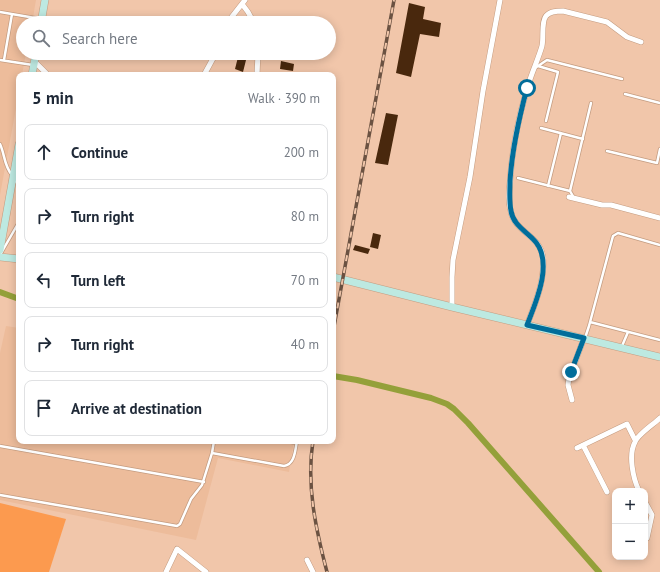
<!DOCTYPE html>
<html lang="en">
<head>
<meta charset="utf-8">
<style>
  :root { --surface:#fff; --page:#f2f2f3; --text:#1f2937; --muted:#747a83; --line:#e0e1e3 }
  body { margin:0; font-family:"PT Sans",sans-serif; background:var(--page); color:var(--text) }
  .controls { position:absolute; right:12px; bottom:12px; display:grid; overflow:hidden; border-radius:8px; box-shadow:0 2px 10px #0003 }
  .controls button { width:36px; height:36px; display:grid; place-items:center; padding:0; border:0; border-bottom:1px solid var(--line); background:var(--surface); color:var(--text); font:20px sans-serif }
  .stop { position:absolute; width:12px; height:12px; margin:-9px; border:3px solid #016d9a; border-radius:50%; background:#fff }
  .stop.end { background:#016d9a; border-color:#fff; box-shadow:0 1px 4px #0008 }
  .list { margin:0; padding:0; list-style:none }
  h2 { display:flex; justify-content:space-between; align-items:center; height:52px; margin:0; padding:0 16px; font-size:17px }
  h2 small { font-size:13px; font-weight:400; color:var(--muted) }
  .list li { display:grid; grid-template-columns:26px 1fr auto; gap:12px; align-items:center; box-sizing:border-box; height:56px; margin:0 8px 8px; padding:0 8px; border:1px solid var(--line); border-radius:8px }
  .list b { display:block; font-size:15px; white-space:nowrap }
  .list em { font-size:13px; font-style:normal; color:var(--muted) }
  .icon { flex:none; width:22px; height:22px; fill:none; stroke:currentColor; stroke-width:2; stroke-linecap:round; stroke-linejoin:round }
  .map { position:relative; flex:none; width:660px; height:572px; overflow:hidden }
  .search { position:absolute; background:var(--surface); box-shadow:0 2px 10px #0003; left:16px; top:16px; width:320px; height:44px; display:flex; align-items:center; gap:10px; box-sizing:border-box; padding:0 14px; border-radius:22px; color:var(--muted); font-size:15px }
  .panel { position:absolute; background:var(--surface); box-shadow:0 2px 10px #0003; left:16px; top:72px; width:320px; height:372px; border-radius:8px }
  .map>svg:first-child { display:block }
</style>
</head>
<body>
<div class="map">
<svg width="660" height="572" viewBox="0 0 660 572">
  <rect width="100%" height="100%" fill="#f1c6aa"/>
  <path fill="#edbc9b" d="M0 0H36L32 23H23V53H26L22 75H19V92L0 195Z
    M6 326 19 328V441H294L289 472 218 458 196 540 0 500V353Z"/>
  <path fill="#fc9a4f" d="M0 503 66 519 49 572H0Z"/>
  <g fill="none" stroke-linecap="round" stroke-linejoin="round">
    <path stroke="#94a03a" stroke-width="6" d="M0 292 19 299
      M333 376 357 380 431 398 447 404 454 409 468 423 599 572"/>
  </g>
  <path fill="#49280d" d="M409 3 425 7 423 19 441 23 439 37 420 34 411 77 396 73Z
    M238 57 246 60 243 72 235 69Z
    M281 61 294 64 293 71 280 69Z
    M386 113 398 115 388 165 375 163Z
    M373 233 381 235 378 249 370 247Z
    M355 245 370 249 368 254 353 250Z"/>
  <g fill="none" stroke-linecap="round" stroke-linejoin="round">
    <defs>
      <path id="lane" d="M0 12 41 19
        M0 60 33 65
        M4 60 12 14
        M538 66 558 72 546 121
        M535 68 547 60 622 79
        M625 94 660 103
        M541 128 583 139
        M0 144C5 155 4 166 12 175
        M607 151 657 163 660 149
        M518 178 570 191 574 198
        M15 179 19 187
        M548 186 561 133
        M570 191 591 103
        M0 255 19 222
        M590 322 660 340
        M585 338 589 326 613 236 618 233 660 245
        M622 346 628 332
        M285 441 296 443
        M0 446 204 482
        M212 453 214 441
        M0 495 177 526 180 524 191 499 202 485 212 453 284 466C295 464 295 451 297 441"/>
      <path id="street" d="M242 4 248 12 254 23
        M227 23 245 0
        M34 61 48 75
        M204 75 216 53
        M257 75 258 53
        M569 197 602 205H611L660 218
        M452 307V277L453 260 470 177 483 91 500 0
        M527 325C535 304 545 281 543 258 541 236 515 232 511 212 508 202 509 192 510 181 512 150 518 119 527 89 531 74 538 60 542 46 544 37 541 22 546 16 550 11 557 11 563 11L607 22 627 37 641 42
        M572 400 568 385 569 378 584 338
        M583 445 607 492
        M577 448 627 424 635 440
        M639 491C633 478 628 455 635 442 638 434 654 424 660 418
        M645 502 652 515 647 538
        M307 560 313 572
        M166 572 177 549 206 572"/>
      <path id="secondary" d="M41 23 45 0
        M32 75 36 53
        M0 250 19 144
        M0 257 19 259
        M333 277 452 307 660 357"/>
    </defs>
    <use href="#lane" stroke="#c49c80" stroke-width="4"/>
    <use href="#street" stroke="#c49c80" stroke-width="6"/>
    <use href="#secondary" stroke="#c49c80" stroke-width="8"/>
    <use href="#lane" stroke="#fff" stroke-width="2.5"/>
    <use href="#street" stroke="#fff" stroke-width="5"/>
    <use href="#secondary" stroke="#bde9e1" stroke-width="7"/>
    <defs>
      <path id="rail" d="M333 332 394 0
        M313 441C306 485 316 530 327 572"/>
    </defs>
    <use href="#rail" stroke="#6b5242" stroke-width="3.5"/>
    <use href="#rail" stroke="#f1c6aa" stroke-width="2" stroke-dasharray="6" stroke-linecap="butt"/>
  </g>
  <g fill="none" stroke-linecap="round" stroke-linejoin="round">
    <path stroke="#016d9a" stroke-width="5" d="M527 88C519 118 512 149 510 181 510 191 509 201 511 211 513 224 524 230 533 239 555 260 536 302 527 325L584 338 571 372"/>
  </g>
</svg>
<div class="controls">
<button>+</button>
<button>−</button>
</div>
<div class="stop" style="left:527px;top:88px"></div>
<div class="stop end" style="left:571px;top:372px"></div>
<div class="search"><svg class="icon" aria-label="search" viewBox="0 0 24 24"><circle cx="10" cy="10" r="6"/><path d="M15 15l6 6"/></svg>Search here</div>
<section class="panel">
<h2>5 min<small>Walk · 390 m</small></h2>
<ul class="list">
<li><svg class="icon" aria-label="ahead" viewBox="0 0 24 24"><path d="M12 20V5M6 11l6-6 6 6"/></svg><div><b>Continue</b></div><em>200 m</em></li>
<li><svg class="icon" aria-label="right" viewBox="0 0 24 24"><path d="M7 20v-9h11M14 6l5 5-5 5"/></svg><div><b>Turn right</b></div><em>80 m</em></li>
<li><svg class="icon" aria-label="left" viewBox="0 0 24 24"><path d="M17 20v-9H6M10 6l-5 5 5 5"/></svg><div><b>Turn left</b></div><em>70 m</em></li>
<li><svg class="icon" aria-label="right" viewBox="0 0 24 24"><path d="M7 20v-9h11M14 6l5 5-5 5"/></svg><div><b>Turn right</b></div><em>40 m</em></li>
<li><svg class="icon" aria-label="arrive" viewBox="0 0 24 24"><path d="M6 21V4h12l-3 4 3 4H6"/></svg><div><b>Arrive at destination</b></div></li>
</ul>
</section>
</div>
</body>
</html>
